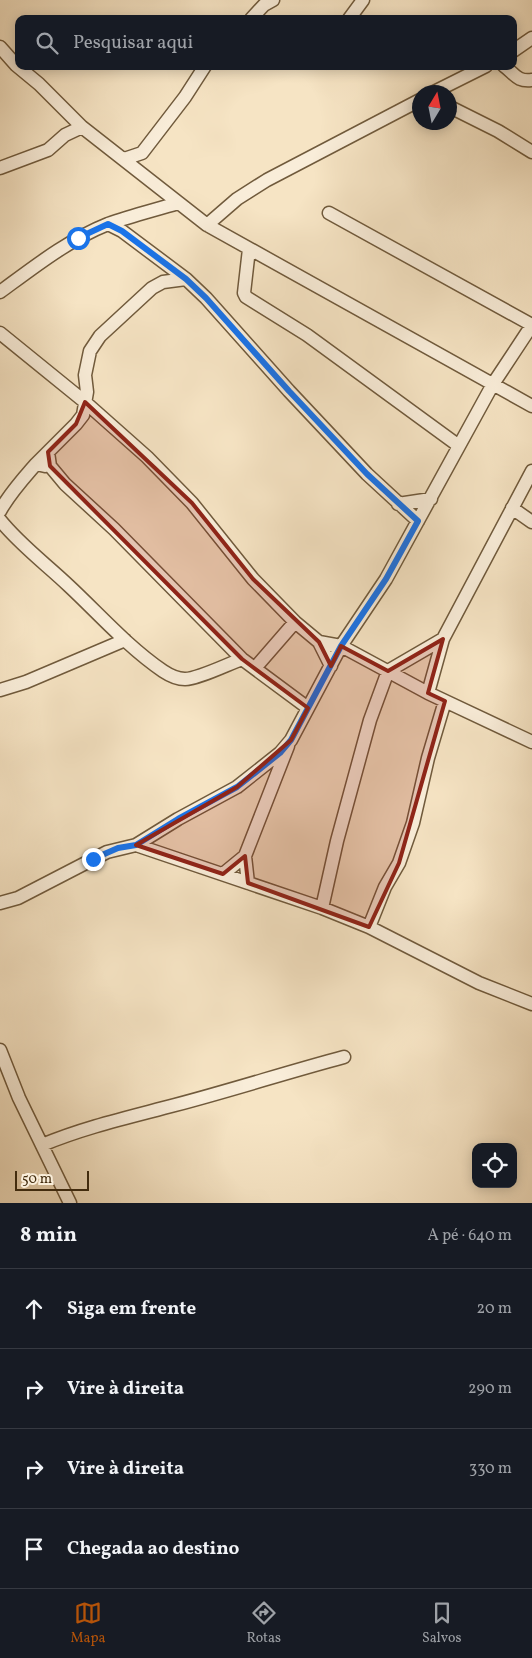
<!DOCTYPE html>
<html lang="pt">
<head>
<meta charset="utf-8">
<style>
  :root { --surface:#171b24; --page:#242831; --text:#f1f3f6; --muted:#9ea1a6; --line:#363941; --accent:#b45309 }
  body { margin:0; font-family:Vollkorn,serif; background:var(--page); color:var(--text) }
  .controls { position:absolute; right:15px; bottom:15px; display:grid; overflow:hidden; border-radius:10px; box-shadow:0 2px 12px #0003 }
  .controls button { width:45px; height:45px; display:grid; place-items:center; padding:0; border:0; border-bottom:1px solid var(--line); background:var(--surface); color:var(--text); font:25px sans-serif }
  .compass { position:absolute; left:412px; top:85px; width:45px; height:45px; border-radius:50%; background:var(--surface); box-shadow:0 2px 12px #0003; rotate:10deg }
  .scale { position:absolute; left:15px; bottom:12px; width:74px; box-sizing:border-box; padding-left:5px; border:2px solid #432c0e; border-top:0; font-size:14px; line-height:18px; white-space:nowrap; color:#432c0e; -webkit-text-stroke:4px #f9edd9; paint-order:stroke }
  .stop { position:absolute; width:15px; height:15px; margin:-11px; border:4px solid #1a73e8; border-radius:50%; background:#fff }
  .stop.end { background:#1a73e8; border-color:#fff; box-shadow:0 1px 5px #0008 }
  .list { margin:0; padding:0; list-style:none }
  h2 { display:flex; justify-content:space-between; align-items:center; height:65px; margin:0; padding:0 20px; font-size:21px }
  h2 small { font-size:16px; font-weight:400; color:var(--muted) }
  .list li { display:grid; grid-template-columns:32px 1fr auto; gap:15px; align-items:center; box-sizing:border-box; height:80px; padding:0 20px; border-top:1px solid var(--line) }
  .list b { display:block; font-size:19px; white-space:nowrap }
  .list em { font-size:16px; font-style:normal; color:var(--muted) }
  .icon { flex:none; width:28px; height:28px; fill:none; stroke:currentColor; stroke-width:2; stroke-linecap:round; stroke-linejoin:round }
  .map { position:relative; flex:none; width:532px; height:1203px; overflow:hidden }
  .search { position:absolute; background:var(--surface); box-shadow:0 2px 12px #0003; left:15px; right:15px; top:15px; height:55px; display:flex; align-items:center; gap:12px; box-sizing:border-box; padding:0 18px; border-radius:10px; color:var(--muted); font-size:19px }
  .sheet { height:385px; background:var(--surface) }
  nav { display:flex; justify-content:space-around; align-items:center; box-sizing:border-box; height:70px; border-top:1px solid var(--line); background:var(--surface); font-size:14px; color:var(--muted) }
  nav a { display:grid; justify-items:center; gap:2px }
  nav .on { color:var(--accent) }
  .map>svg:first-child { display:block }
</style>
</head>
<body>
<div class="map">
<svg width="532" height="1203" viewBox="0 0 532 1203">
  <rect width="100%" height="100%" fill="#f6e4c4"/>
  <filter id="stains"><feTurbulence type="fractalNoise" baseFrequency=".004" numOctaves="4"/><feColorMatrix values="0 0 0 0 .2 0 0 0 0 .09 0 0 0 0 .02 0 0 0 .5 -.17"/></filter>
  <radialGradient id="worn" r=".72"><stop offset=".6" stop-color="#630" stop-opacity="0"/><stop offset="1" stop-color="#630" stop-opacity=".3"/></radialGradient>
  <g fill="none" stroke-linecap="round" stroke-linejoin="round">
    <defs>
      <path id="minor" d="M251 19 264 5 273 0
        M349 19 363 0
        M0 47 16 65 39 84 82 127 207 225 532 406
        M513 51 532 38
        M504 66C515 74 517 82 532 80
        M434 92 486 66
        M450 107 498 131 532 152
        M124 159 142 153 185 97 205 66
        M0 168 48 150 65 135 82 127
        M329 213 532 325
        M108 224 122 231 186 279 206 298 289 391 367 474 418 521
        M207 225 237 199 267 180 420 100
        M249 249 244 293 246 297 307 335 459 446
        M0 292C34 267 68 240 108 224 131 216 155 210 178 203
        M0 333 85 402 147 457 192 503 253 579 295 622 319 642 331 666
        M48 452 50 466 65 484 114 529 242 659 308 708
        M36 464 76 424 83 415 87 392 85 375 90 351 100 336 152 288 163 282 186 279
        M398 504 431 499
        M512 508 532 522
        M0 511C10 493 23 479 36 464L45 466
        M0 520C20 545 46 564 69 586 100 615 128 647 163 671 169 675 177 679 185 679 198 679 228 664 242 659
        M319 642 341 646 428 693 532 742
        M255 668 295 622
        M0 690 26 682 125 640
        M428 693 443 639 532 471
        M136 845 322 908 369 927 479 983 532 1004
        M223 874 245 856
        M248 883 245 856 288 746
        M0 903 18 898 107 852 136 845 178 819 237 787 280 753 291 740 341 646 386 579 493 384 532 325
        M322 908 337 841 370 720 388 671 443 639
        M369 927 385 887 399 863 413 823 428 758 445 701
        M0 1050 19 1098 70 1203
        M42 1145C85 1127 130 1117 175 1105 232 1090 288 1072 344 1057"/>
    </defs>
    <use href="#minor" stroke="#705a3c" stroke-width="15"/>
    <use href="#minor" stroke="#f9edd9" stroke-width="12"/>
  </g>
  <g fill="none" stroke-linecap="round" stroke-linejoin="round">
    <path stroke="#1a73e8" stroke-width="6" d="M78 238 108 224 122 231 186 279 206 298 289 391 367 474 418 521 386 579 341 646 291 740 280 753 237 787 178 819 136 845 118 848 93 859"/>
  </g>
  <path fill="#8f2418" fill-opacity="0.2" stroke="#8f2418" stroke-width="4" stroke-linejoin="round" d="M85 402 192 503 253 579 319 642 331 666 341 646 388 671 443 639 428 693 445 701 399 863 369 927 248 883 245 856 223 874 136 845 237 787 291 740 308 708 242 659 50 466 48 452 76 424Z"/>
  <rect width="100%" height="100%" filter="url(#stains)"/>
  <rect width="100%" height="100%" fill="url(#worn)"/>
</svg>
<div class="controls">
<button><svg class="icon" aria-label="locate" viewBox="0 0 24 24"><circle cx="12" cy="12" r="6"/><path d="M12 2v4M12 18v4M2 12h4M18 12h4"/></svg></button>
</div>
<svg class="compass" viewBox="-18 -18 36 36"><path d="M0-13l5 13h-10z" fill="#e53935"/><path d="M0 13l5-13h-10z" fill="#9ea1a6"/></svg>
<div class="scale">50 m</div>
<div class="stop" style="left:78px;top:238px"></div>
<div class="stop end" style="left:93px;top:859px"></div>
<div class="search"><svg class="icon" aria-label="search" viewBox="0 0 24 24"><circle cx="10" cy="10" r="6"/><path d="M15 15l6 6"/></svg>Pesquisar aqui</div>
</div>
<section class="sheet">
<h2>8 min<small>A pé · 640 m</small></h2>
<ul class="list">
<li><svg class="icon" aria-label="ahead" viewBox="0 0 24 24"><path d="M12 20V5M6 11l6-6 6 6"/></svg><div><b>Siga em frente</b></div><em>20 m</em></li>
<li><svg class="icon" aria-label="right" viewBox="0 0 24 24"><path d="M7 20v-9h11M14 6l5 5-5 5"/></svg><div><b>Vire à direita</b></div><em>290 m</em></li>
<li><svg class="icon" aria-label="right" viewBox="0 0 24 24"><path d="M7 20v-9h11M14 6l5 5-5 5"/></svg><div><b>Vire à direita</b></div><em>330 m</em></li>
<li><svg class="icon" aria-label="arrive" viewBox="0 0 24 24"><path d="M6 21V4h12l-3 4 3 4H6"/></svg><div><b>Chegada ao destino</b></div></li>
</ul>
</section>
<nav>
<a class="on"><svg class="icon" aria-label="map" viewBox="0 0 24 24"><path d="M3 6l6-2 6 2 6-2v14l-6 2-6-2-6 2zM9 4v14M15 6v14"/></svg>Mapa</a>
<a><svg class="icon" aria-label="directions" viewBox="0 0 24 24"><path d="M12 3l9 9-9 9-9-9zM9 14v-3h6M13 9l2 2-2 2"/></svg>Rotas</a>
<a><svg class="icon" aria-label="saved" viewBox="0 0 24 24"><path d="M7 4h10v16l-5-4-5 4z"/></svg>Salvos</a>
</nav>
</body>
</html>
